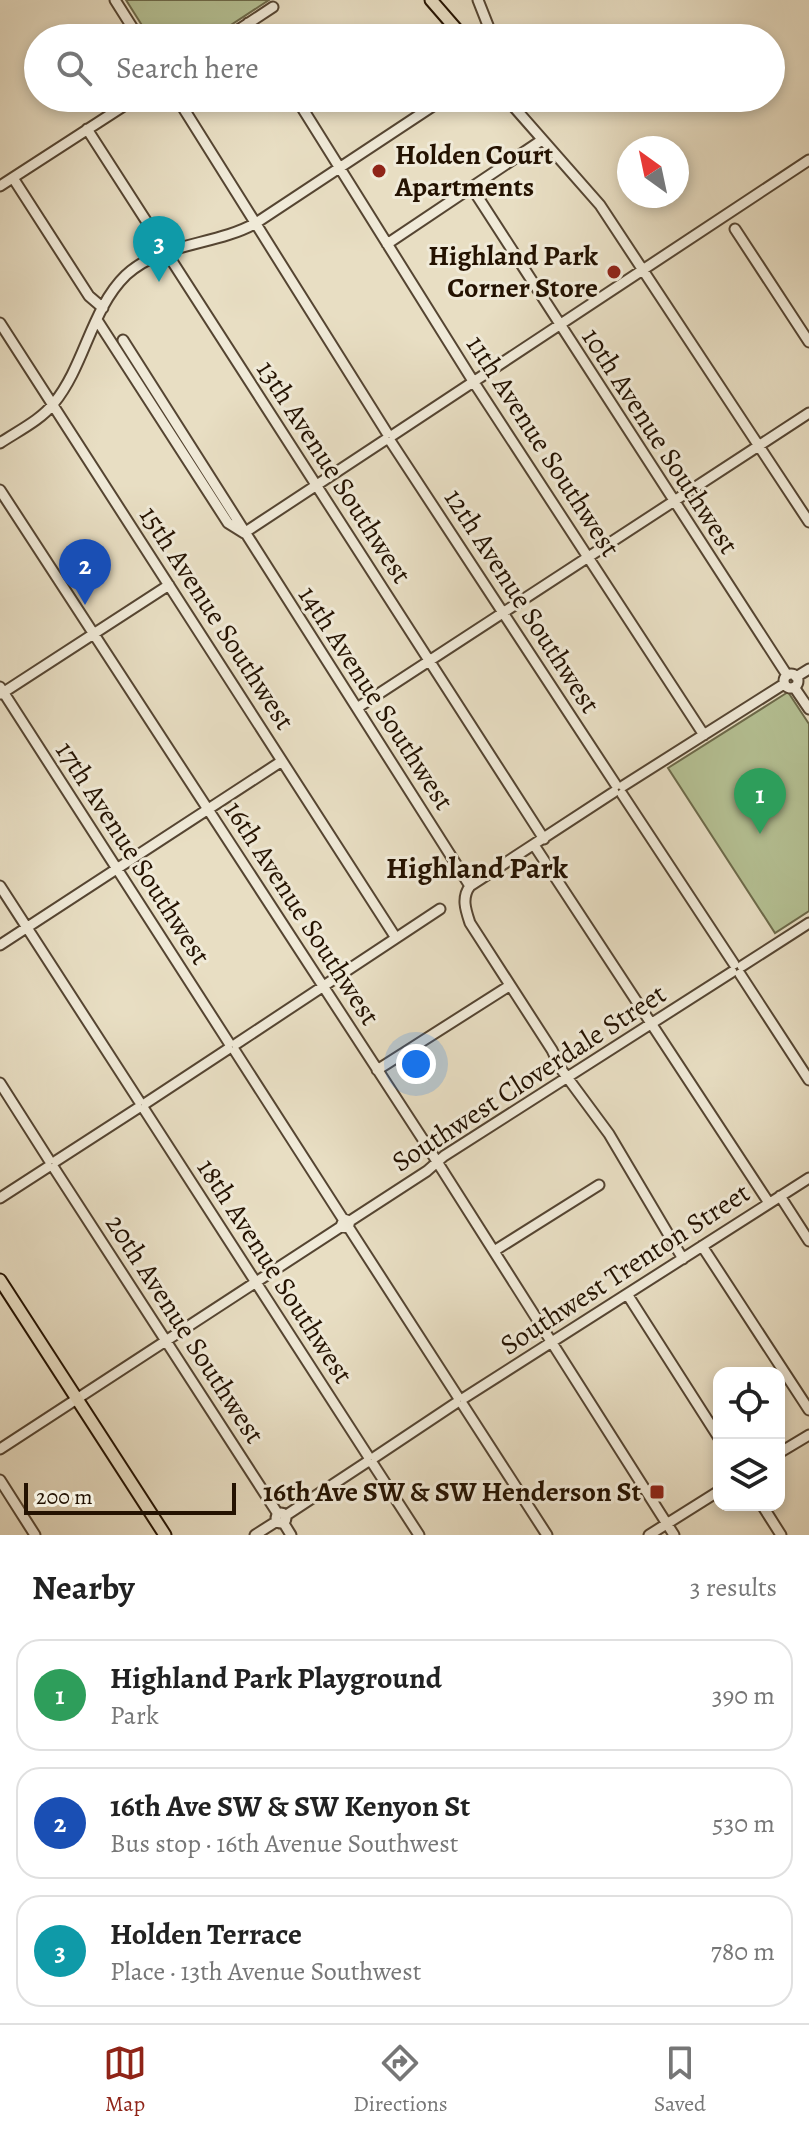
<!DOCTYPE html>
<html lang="en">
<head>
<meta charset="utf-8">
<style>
  :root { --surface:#fff; --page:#f2f2f2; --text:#222; --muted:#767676; --line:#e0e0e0; --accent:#8f2418 }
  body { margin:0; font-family:Alegreya,serif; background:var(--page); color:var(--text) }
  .controls { position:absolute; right:24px; bottom:24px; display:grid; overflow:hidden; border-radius:16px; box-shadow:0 4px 12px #0003 }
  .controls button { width:72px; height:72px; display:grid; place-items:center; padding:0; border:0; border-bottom:2px solid var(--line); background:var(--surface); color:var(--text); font:40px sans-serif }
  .compass { position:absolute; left:617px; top:136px; width:72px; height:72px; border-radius:50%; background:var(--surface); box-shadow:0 4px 12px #0003; rotate:327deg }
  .scale { position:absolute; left:24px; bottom:20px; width:212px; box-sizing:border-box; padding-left:8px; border:4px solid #241201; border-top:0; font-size:22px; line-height:28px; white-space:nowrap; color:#241201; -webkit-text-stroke:6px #f0ead8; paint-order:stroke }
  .you { position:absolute; left:416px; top:1064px; width:28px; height:28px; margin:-20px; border:6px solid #fff; border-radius:50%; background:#1a73e8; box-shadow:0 0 0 12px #1a73e833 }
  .badge { display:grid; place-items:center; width:52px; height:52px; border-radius:50%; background:var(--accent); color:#fff; font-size:26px; font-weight:700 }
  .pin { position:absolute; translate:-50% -66px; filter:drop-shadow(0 2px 4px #0008) }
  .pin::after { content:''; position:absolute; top:42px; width:28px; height:24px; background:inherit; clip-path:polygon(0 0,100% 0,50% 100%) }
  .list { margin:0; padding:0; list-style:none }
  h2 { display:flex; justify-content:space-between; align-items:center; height:104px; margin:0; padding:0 32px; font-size:34px }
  h2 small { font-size:26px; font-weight:400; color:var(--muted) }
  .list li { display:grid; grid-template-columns:52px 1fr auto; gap:24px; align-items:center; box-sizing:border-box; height:112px; margin:0 16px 16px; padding:0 16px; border:2px solid var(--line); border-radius:24px }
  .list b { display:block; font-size:30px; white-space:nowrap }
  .list p { margin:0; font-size:26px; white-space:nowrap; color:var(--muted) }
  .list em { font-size:26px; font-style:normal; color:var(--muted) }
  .icon { flex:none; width:44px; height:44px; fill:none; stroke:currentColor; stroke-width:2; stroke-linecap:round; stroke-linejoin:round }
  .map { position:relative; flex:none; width:809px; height:1535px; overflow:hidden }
  .search { position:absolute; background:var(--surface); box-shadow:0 4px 12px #0003; left:24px; right:24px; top:24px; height:88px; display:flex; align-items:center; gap:20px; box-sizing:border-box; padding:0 28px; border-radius:44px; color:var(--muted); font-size:30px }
  .sheet { height:488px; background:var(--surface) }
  nav { display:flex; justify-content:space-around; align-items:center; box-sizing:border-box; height:112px; border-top:2px solid var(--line); background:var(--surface); font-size:22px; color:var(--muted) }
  nav a { display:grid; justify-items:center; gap:4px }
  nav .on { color:var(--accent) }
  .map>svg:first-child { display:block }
</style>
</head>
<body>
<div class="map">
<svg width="809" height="1535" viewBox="0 0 809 1535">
  <rect width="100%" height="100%" fill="#e8dec3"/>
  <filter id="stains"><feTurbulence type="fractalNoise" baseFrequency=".0025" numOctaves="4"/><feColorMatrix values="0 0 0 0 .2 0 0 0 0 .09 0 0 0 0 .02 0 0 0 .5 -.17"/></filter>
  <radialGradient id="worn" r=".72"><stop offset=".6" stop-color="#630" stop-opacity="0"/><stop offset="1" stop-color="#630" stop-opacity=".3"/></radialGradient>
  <path fill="#b5c194" stroke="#6c6a4a" stroke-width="2" d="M126 0H269L211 38H150Z
    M788 692 809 724V911L775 933 668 768Z"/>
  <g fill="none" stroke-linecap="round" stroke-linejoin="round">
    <defs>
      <path id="minor" d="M115 0 139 38
        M478 0 493 38
        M248 23 258 38
        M226 38 273 7
        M177 98 387 433
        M296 98 473 381 704 735
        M506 98 600 205 809 522
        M87 129 544 839
        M13 178 89 296 103 308
        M0 186 136 98
        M472 188 787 675
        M735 229 809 342
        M387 244 542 140
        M97 320 228 523 244 533
        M0 323 396 938
        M123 340 470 886
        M393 435 809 160
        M391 442 616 785
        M0 443C18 431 41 420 54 403 85 365 91 309 126 275 162 242 215 246 256 223L445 98
        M0 490 422 1138 674 1535
        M244 533 385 440
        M784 681a7 7 0 1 1 14 0a7 7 0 1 1-14 0Z
        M796 677 809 669
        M0 687 229 1043
        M794 687 809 709
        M1 694 169 585
        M357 708 809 413
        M623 786 784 684
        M614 792 470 886C461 898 466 911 470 923L552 1050 561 1069 609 1134 683 1259
        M622 794 734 964
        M534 845 769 1203
        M0 886 139 1101
        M0 945 282 761
        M742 966 809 923
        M740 974 809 1080
        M236 1044 440 909
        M235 1051 343 1219
        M377 1070 509 986
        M0 1083 49 1160
        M146 1103 228 1049
        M144 1109 368 1456
        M56 1161 138 1108
        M54 1168 278 1514
        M780 1196 809 1241
        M0 1198 48 1167
        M350 1221 344 1219 341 1226 348 1228 350 1221 427 1171 444 1156 732 972
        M349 1228 458 1397
        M702 1246 809 1410
        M494 1251 599 1185
        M627 1294 719 1438
        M464 1398 809 1178
        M463 1405 547 1535
        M0 1449 342 1226
        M779 1453 809 1435
        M375 1457 456 1403
        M373 1464 419 1535
        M0 1480 35 1535
        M762 1505 781 1535
        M276 1518a5 5 0 1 1 10 0a5 5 0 1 1-10 0Z
        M285 1516 367 1462
        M283 1522 291 1535
        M255 1535 277 1521
        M649 1535 719 1491"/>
      <path id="major" d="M431 0 464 38
        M0 1280 165 1535"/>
    </defs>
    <use href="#minor" stroke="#554532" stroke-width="13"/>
    <use href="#major" stroke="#241201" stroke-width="15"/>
    <use href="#minor" stroke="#f0ead8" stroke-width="9"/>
    <use href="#major" stroke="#e8dec3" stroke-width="11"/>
  </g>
  <g fill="#8f2418" stroke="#f0ead8" stroke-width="3">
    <circle cx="379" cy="171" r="8"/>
    <circle cx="614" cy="272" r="8"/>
    <rect x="649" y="1484" width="16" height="16" rx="4"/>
  </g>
  <g text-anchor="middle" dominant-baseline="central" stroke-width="6" stroke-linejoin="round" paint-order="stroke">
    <g font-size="28" font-weight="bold" fill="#241201" stroke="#f0ead8" text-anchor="end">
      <text x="395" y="155" text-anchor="start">Holden Court<tspan x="395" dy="32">Apartments</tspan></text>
      <text x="598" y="256">Highland Park<tspan x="598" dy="32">Corner Store</tspan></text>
      <text x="641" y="1492">16th Ave SW &amp; SW Henderson St</text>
    </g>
    <g font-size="28" fill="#241201" stroke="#f0ead8">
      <text transform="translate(660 441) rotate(57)">10th Avenue Southwest</text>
      <text transform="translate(543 446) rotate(57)">11th Avenue Southwest</text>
      <text transform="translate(334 472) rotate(57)">13th Avenue Southwest</text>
      <text transform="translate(522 601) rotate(57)">12th Avenue Southwest</text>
      <text transform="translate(217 618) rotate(57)">15th Avenue Southwest</text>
      <text transform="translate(376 698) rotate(57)">14th Avenue Southwest</text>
      <text transform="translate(133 853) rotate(57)">17th Avenue Southwest</text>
      <text transform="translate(302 913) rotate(57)">16th Avenue Southwest</text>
      <text transform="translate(529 1078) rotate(-33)">Southwest Cloverdale Street</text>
      <text transform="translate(625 1269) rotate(-33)">Southwest Trenton Street</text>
      <text transform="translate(275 1271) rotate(57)">18th Avenue Southwest</text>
      <text transform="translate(185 1329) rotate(57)">20th Avenue Southwest</text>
    </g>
    <g font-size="30" font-weight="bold" fill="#241201" stroke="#f0ead8">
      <text x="477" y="868">Highland Park</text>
    </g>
  </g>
  <rect width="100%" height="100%" filter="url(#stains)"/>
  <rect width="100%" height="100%" fill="url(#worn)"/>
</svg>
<div class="controls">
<button><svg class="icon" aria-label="locate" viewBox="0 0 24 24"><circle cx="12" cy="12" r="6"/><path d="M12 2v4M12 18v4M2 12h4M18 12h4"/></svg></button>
<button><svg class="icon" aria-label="layers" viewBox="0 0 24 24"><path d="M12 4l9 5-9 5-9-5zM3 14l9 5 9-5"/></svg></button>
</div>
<svg class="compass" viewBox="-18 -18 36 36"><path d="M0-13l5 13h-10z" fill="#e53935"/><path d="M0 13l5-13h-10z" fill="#767676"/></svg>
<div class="scale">200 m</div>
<div class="you"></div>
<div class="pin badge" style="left:760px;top:834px;background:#2e9e5b">1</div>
<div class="pin badge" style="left:85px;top:605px;background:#1a4fb4">2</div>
<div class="pin badge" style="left:159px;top:282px;background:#0f9aa8">3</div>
<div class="search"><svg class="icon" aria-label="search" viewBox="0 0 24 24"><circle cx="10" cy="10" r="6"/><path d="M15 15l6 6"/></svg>Search here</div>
</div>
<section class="sheet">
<h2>Nearby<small>3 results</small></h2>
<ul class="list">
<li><span class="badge" style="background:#2e9e5b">1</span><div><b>Highland Park Playground</b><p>Park</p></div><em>390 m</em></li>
<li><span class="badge" style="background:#1a4fb4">2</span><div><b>16th Ave SW &amp; SW Kenyon St</b><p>Bus stop · 16th Avenue Southwest</p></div><em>530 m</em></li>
<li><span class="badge" style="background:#0f9aa8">3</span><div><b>Holden Terrace</b><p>Place · 13th Avenue Southwest</p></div><em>780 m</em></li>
</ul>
</section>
<nav>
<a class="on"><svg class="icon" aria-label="map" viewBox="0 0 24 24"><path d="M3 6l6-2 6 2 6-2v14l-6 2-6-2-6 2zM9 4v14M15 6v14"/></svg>Map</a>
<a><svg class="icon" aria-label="directions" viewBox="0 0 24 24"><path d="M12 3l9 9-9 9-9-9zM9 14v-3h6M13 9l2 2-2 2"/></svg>Directions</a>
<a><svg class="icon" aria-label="saved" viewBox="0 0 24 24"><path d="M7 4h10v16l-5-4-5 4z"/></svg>Saved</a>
</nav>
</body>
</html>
